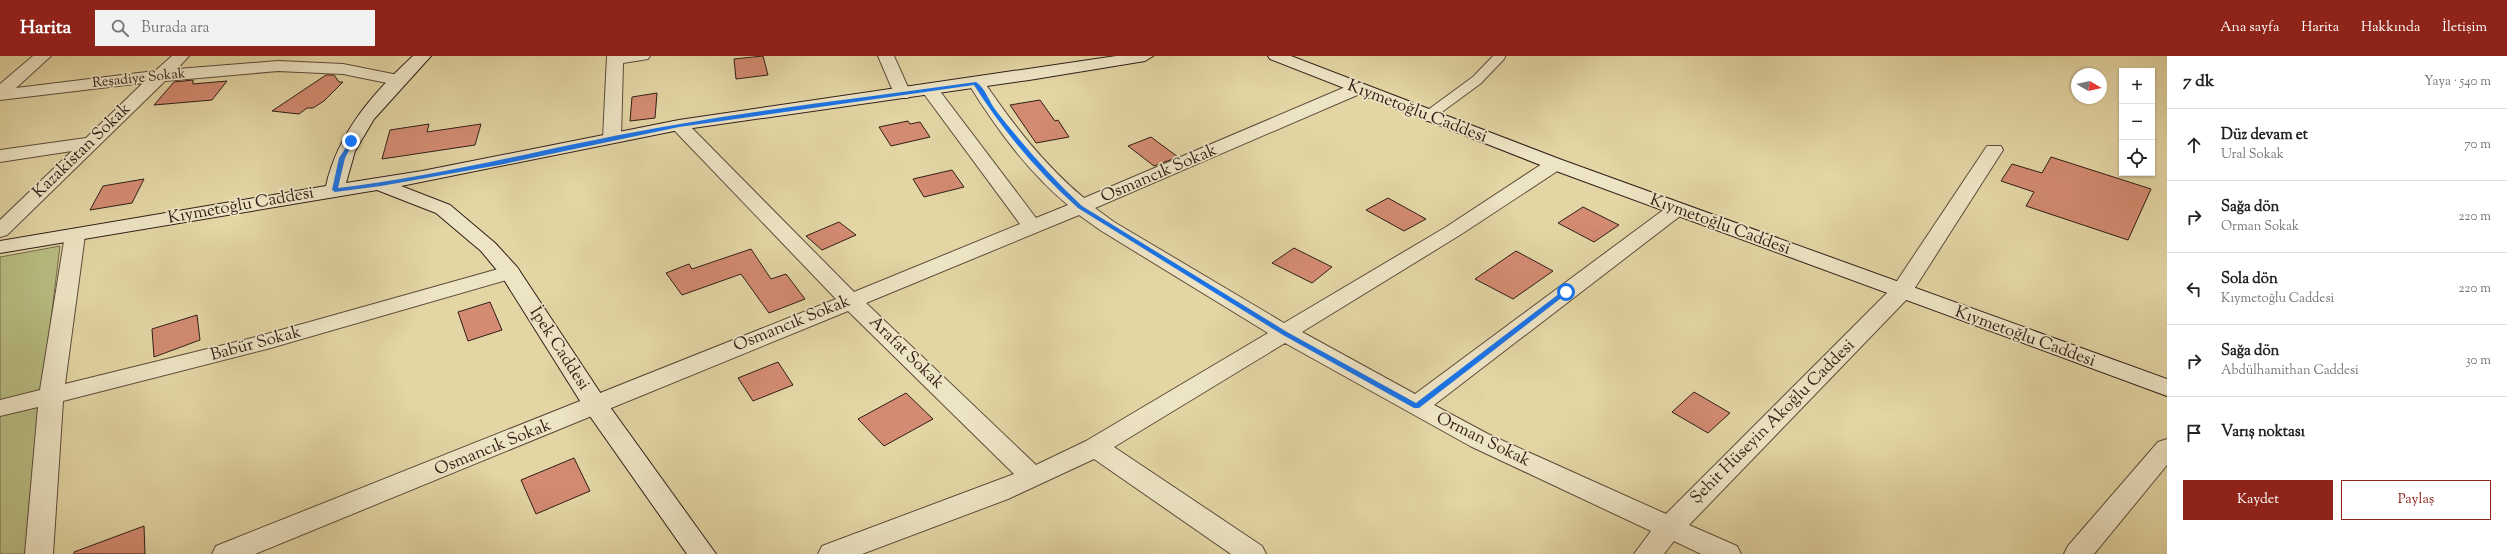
<!DOCTYPE html>
<html lang="tr">
<head>
<meta charset="utf-8">
<style>
  :root { --surface:#fff; --page:#f2f2f2; --text:#202124; --muted:#757577; --line:#e0e0e0; --accent:#8f2418 }
  body { margin:0; font-family:"Sorts Mill Goudy",serif; background:var(--page); color:var(--text) }
  .controls { position:absolute; right:12px; top:12px; display:grid; overflow:hidden; border-radius:0px; box-shadow:0 1px 3px #0004 }
  .controls button { width:36px; height:36px; display:grid; place-items:center; padding:0; border:0; border-bottom:1px solid var(--line); background:var(--surface); color:var(--text); font:20px sans-serif }
  .compass { position:absolute; left:2071px; top:12px; width:36px; height:36px; border-radius:50%; background:var(--surface); box-shadow:0 1px 3px #0004; rotate:99deg }
  .stop { position:absolute; width:12px; height:12px; margin:-9px; border:3px solid #1a73e8; border-radius:50%; background:#fff }
  .stop.end { background:#1a73e8; border-color:#fff; box-shadow:0 1px 4px #0008 }
  .list { margin:0; padding:0; list-style:none }
  h2 { display:flex; justify-content:space-between; align-items:center; height:52px; margin:0; padding:0 16px; font-size:17px }
  h2 small { font-size:13px; font-weight:400; color:var(--muted) }
  .list li { display:grid; grid-template-columns:26px 1fr auto; gap:12px; align-items:center; box-sizing:border-box; height:72px; padding:0 16px; border-top:1px solid var(--line) }
  .list b { display:block; font-size:15px; white-space:nowrap }
  .list p { margin:0; font-size:13px; white-space:nowrap; color:var(--muted) }
  .list em { font-size:13px; font-style:normal; color:var(--muted) }
  .actions { display:flex; gap:8px; padding:12px 16px }
  .actions a { flex:1; padding:9px 0; border:1px solid var(--accent); border-radius:0px; text-align:center; font-size:14px; color:var(--accent) }
  .actions .main { background:var(--accent); color:#fff }
  .icon { flex:none; width:22px; height:22px; fill:none; stroke:currentColor; stroke-width:2; stroke-linecap:round; stroke-linejoin:round }
  .map { position:relative; flex:none; width:2167px; height:498px; overflow:hidden }
  header { display:flex; align-items:center; gap:24px; box-sizing:border-box; height:56px; padding:0 20px; background:var(--accent); color:#fff }
  header strong { font-size:19px }
  nav { display:flex; gap:22px; margin-inline-start:auto; font-size:14px }
  .search { width:280px; height:36px; background:var(--page); display:flex; align-items:center; gap:10px; box-sizing:border-box; padding:0 14px; border-radius:0px; color:var(--muted); font-size:15px }
  main { display:flex }
  aside { flex:1; background:var(--surface) }
  .map>svg:first-child { display:block }
</style>
</head>
<body>
<header>
<strong>Harita</strong>
<div class="search"><svg class="icon" aria-label="search" viewBox="0 0 24 24"><circle cx="10" cy="10" r="6"/><path d="M15 15l6 6"/></svg>Burada ara</div>
<nav><a>Ana sayfa</a><a>Harita</a><a>Hakkında</a><a>İletişim</a></nav>
</header>
<main>
<div class="map">
<svg width="2167" height="498" viewBox="0 0 2167 498">
  <rect width="100%" height="100%" fill="#e3d5a4"/>
  <filter id="stains"><feTurbulence type="fractalNoise" baseFrequency=".005" numOctaves="4"/><feColorMatrix values="0 0 0 0 .2 0 0 0 0 .09 0 0 0 0 .02 0 0 0 .5 -.17"/></filter>
  <radialGradient id="worn" r=".72"><stop offset=".6" stop-color="#630" stop-opacity="0"/><stop offset="1" stop-color="#630" stop-opacity=".3"/></radialGradient>
  <path fill="#b8bc82" stroke="#746d4c" d="M60 190 42 336 0 346V201Z
    M42 349 26 498H0V360Z"/>
  <path fill="#d38b71" stroke="#301e17" d="M763 0 768 19 736 23 734 3Z
    M326 19H334L339 26H343L324 45 313 52H307L299 58 272 55Z
    M193 24V28L227 25 212 44 154 49 174 26Z
    M657 37 655 62 630 65 632 41Z
    M1040 44 1055 65 1058 64 1069 81 1036 87 1010 49Z
    M908 65 910 68 920 66 930 81 891 90 879 71Z
    M429 68 427 76 481 68 475 89 382 103 390 74Z
    M1151 81 1178 101 1154 110 1128 90Z
    M2051 101 2151 133 2128 184 2026 150 2034 136 2001 125 2012 108 2042 117Z
    M952 114 964 131 924 141 913 123Z
    M144 123 132 147 90 154 103 130Z
    M1388 142 1426 163 1404 175 1366 154Z
    M1583 151 1619 169 1594 186 1558 167Z
    M839 166 856 179 822 194 806 180Z
    M1294 192 1332 211 1312 227 1272 207Z
    M751 193 771 223 786 218 805 243 769 257 741 218 682 239 666 217 689 208 692 213Z
    M1516 195 1553 215 1513 243 1475 223Z
    M490 246 502 274 468 285 458 256Z
    M197 259 200 284 154 301 152 273Z
    M778 306 793 329 753 345 738 322Z
    M1694 336 1730 357 1708 377 1672 356Z
    M906 337 933 363 884 390 858 363Z
    M574 402 590 435 536 458 521 424Z
    M144 470 145 498H74V496Z"/>
  <g fill="none" stroke-linecap="round" stroke-linejoin="round">
    <defs>
      <path id="lane" d="M1428 60 1477 24 1500 0"/>
      <path id="street" d="M33 0H51L16 32 155 15 172 0H189L177 13 278 5 343 8 403 20 405 24 403 28 397 29 343 18 278 15 165 25 7 179 0 181V164L72 95 0 106V94L86 82 143 27 0 44V28Z
        M607 0H650L648 3 623 7 621 82 618 86H606L603 82Z
        M878 0H894L911 38 908 42H896Z
        M976 22 982 23C1012 67 1043 108 1084 142L1350 29H1362L1365 33 1362 37 1095 152 1114 166 1284 267 1446 171 1548 104H1562L1564 108 1562 112 1460 179 1302 276 1415 338 1670 149H1684L1687 153 1684 157 1434 349 1488 378 1666 458 1893 231 1987 90H2001L2003 94 1909 241 1689 469 1737 490 1741 498H1701L1674 485 1664 498H1634L1651 475 1470 390 1285 287 1114 391 1262 490 1266 498H1231L1094 403 1008 443 862 498H818L822 490 1014 418 848 255 255 498H212L216 490 836 243 673 73 670 69 673 65H685L854 236 1020 168 924 38 921 34 924 30H936L1036 162 1068 149C1027 115 996 72 968 27L970 23ZM1079 159 1100 174 1268 277 1086 385 1036 409 866 247Z
        M75 173 82 175 85 179 65 328 256 281 509 210 517 211 520 216 517 221 267 293 63 345 53 498H25L38 351 0 360V344L40 334 65 179 68 175Z
        M2167 383V409L2094 498H2064L2068 490 2158 386Z"/>
      <path id="secondary" d="M413 0H431L374 63 355 95 346 127 422 115 679 64 1116 0H1153L1145 5 1029 24 679 74 401 130 450 149 495 187 517 211 605 344 716 498H687L587 356 501 219 481 195 436 157 377 134 0 197V185L326 130C338 76 374 36 413 0Z
        M1268 0H1291L1562 104 2167 323V340L1548 112 1270 3Z"/>
    </defs>
    <use href="#lane" stroke="#5d4c3a" stroke-width="12"/>
    <use href="#street" stroke="#5d4c3a" stroke-width="2"/>
    <use href="#secondary" stroke="#301e17" stroke-width="2"/>
    <use href="#lane" stroke="#ede4c4" stroke-width="10"/>
    <use href="#street" fill="#ede4c4" fill-rule="evenodd"/>
    <use href="#secondary" fill="#ede4c4" fill-rule="evenodd"/>
  </g>
  <path fill="#1a73e8" d="M976 26C985 31 990 48 997 56 1023 89 1051 121 1082 150L1287 276 1416 347 1564 234 1569 236 1419 352H1414L1283 279 1078 152C1038 116 1003 75 974 29L679 71 499 109 381 130 335 136 332 134 339 102 351 84 354 85 345 102 338 132C454 118 565 87 680 68 778 51 877 40 976 26Z"/>
  <g text-anchor="middle" dominant-baseline="central" stroke-width="3.5" stroke-linejoin="round" paint-order="stroke">
    <g font-size="14" fill="#301e17" stroke="#ede4c4">
      <text transform="translate(139 23) rotate(-6)">Reşadiye Sokak</text>
    </g>
    <g font-size="17" fill="#301e17" stroke="#ede4c4">
      <text transform="translate(1417 56) rotate(21)">Kıymetoğlu Caddesi</text>
      <text transform="translate(82 95) rotate(-44)">Kazakistan Sokak</text>
      <text transform="translate(1159 118) rotate(-23)">Osmancık Sokak</text>
      <text transform="translate(241 150) rotate(-10)">Kıymetoğlu Caddesi</text>
      <text transform="translate(1720 169) rotate(20)">Kıymetoğlu Caddesi</text>
      <text transform="translate(792 268) rotate(-22)">Osmancık Sokak</text>
      <text transform="translate(2025 281) rotate(20)">Kıymetoğlu Caddesi</text>
      <text transform="translate(256 288) rotate(-15)">Babür Sokak</text>
      <text transform="translate(559 293) rotate(57)">İpek Caddesi</text>
      <text transform="translate(906 297) rotate(44)">Arafat Sokak</text>
      <text transform="translate(1773 366) rotate(-45)">Şehit Hüseyin Akoğlu Caddesi</text>
      <text transform="translate(1483 384) rotate(26)">Orman Sokak</text>
      <text transform="translate(493 392) rotate(-22)">Osmancık Sokak</text>
    </g>
  </g>
  <rect width="100%" height="100%" filter="url(#stains)"/>
  <rect width="100%" height="100%" fill="url(#worn)"/>
</svg>
<div class="controls">
<button>+</button>
<button>−</button>
<button><svg class="icon" aria-label="locate" viewBox="0 0 24 24"><circle cx="12" cy="12" r="6"/><path d="M12 2v4M12 18v4M2 12h4M18 12h4"/></svg></button>
</div>
<svg class="compass" viewBox="-18 -18 36 36"><path d="M0-13l5 13h-10z" fill="#e53935"/><path d="M0 13l5-13h-10z" fill="#757577"/></svg>
<div class="stop" style="left:1566px;top:236px"></div>
<div class="stop end" style="left:351px;top:85px"></div>
</div>
<aside>
<h2>7 dk<small>Yaya · 540 m</small></h2>
<ul class="list">
<li><svg class="icon" aria-label="ahead" viewBox="0 0 24 24"><path d="M12 20V5M6 11l6-6 6 6"/></svg><div><b>Düz devam et</b><p>Ural Sokak</p></div><em>70 m</em></li>
<li><svg class="icon" aria-label="right" viewBox="0 0 24 24"><path d="M7 20v-9h11M14 6l5 5-5 5"/></svg><div><b>Sağa dön</b><p>Orman Sokak</p></div><em>220 m</em></li>
<li><svg class="icon" aria-label="left" viewBox="0 0 24 24"><path d="M17 20v-9H6M10 6l-5 5 5 5"/></svg><div><b>Sola dön</b><p>Kıymetoğlu Caddesi</p></div><em>220 m</em></li>
<li><svg class="icon" aria-label="right" viewBox="0 0 24 24"><path d="M7 20v-9h11M14 6l5 5-5 5"/></svg><div><b>Sağa dön</b><p>Abdülhamithan Caddesi</p></div><em>30 m</em></li>
<li><svg class="icon" aria-label="arrive" viewBox="0 0 24 24"><path d="M6 21V4h12l-3 4 3 4H6"/></svg><div><b>Varış noktası</b></div></li>
</ul>
<div class="actions"><a class="main">Kaydet</a><a>Paylaş</a></div>
</aside>
</main>
</body>
</html>
